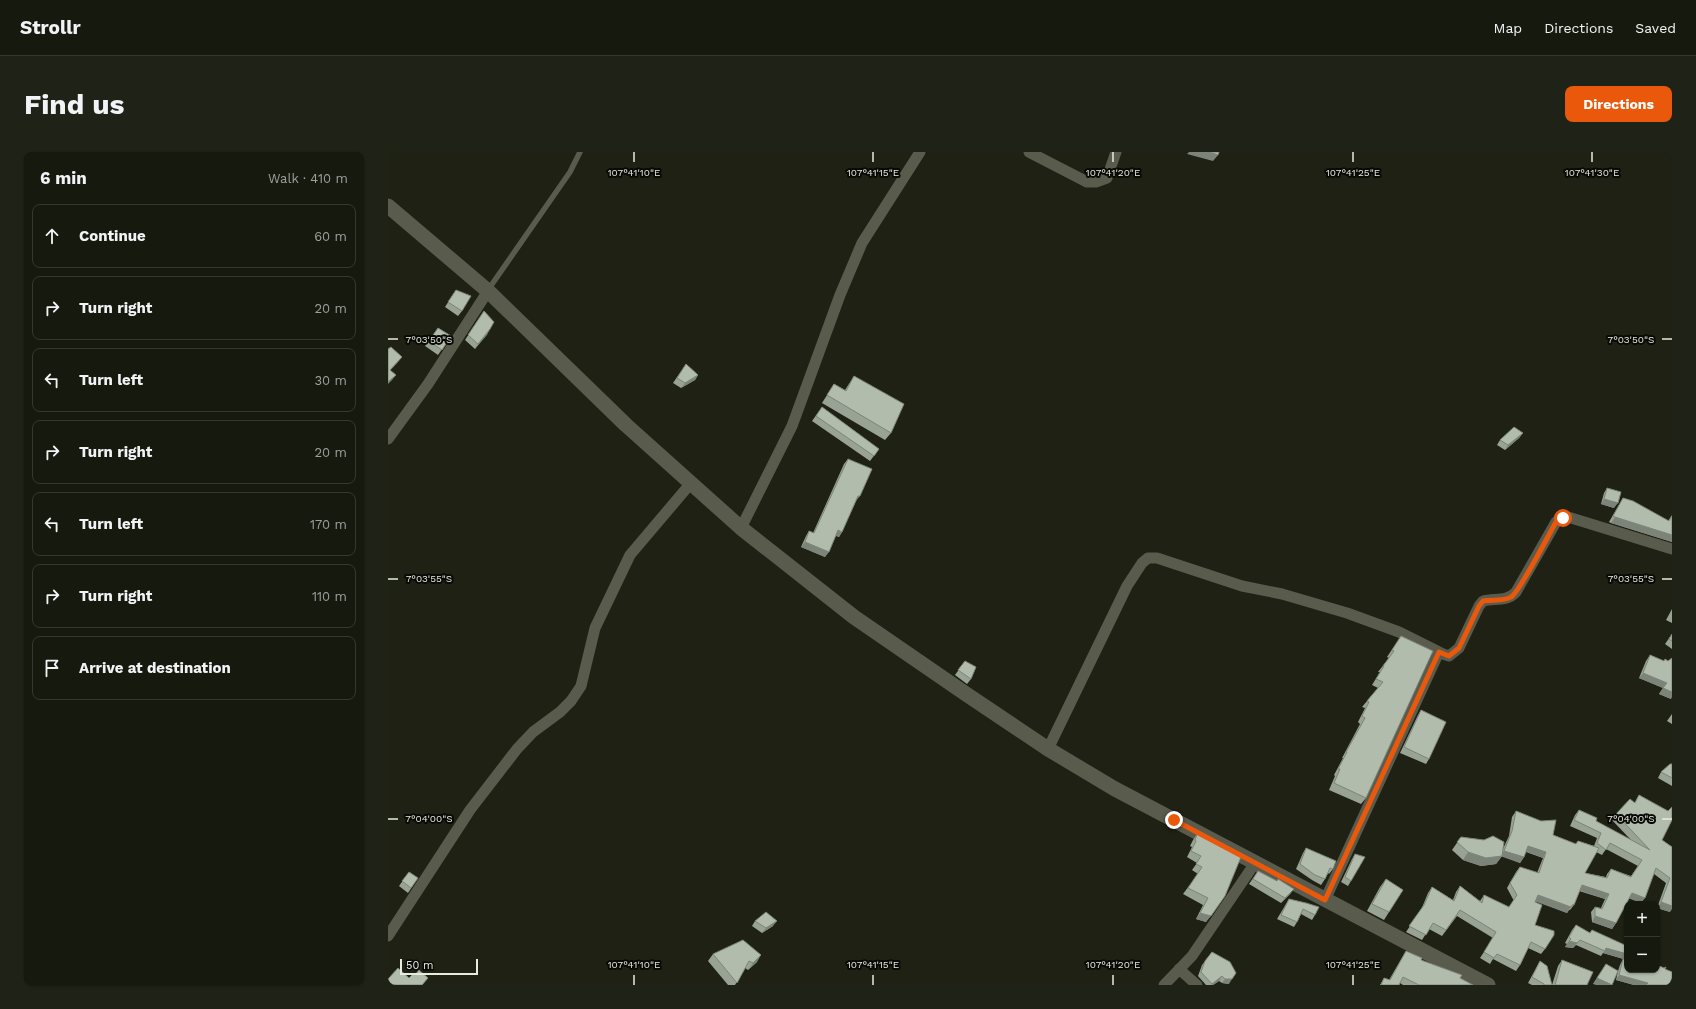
<!DOCTYPE html>
<html lang="en">
<head>
<meta charset="utf-8">
<style>
  :root { --surface:#16190e; --page:#1f2217; --text:#f1f3f6; --muted:#9ea09e; --line:#35382e; --accent:#ea580c }
  body { margin:0; font-family:"Work Sans",sans-serif; background:var(--page); color:var(--text) }
  .controls { position:absolute; right:12px; bottom:12px; display:grid; overflow:hidden; border-radius:8px; box-shadow:0 1px 3px #0004 }
  .controls button { width:36px; height:36px; display:grid; place-items:center; padding:0; border:0; border-bottom:1px solid var(--line); background:var(--surface); color:var(--text); font:20px sans-serif }
  .scale { position:absolute; left:12px; bottom:10px; width:78px; box-sizing:border-box; padding-left:4px; border:2px solid #e8ebe1; border-top:0; font-size:11px; line-height:14px; white-space:nowrap; color:#e8ebe1; -webkit-text-stroke:3px #090a05; paint-order:stroke }
  .stop { position:absolute; width:12px; height:12px; margin:-9px; border:3px solid #ea580c; border-radius:50%; background:#fff }
  .stop.end { background:#ea580c; border-color:#fff; box-shadow:0 1px 4px #0008 }
  .list { margin:0; padding:0; list-style:none }
  h2 { display:flex; justify-content:space-between; align-items:center; height:52px; margin:0; padding:0 16px; font-size:17px }
  h2 small { font-size:13px; font-weight:400; color:var(--muted) }
  .list li { display:grid; grid-template-columns:26px 1fr auto; gap:12px; align-items:center; box-sizing:border-box; height:64px; margin:0 8px 8px; padding:0 8px; border:1px solid var(--line); border-radius:8px }
  .list b { display:block; font-size:15px; white-space:nowrap }
  .list em { font-size:13px; font-style:normal; color:var(--muted) }
  .icon { flex:none; width:22px; height:22px; fill:none; stroke:currentColor; stroke-width:2; stroke-linecap:round; stroke-linejoin:round }
  .map { position:relative; flex:none; width:1284px; height:833px; overflow:hidden; border-radius:8px }
  header { display:flex; align-items:center; gap:24px; box-sizing:border-box; height:56px; padding:0 20px; background:var(--surface); border-bottom:1px solid var(--line) }
  header strong { font-size:19px }
  nav { display:flex; gap:22px; margin-inline-start:auto; font-size:14px }
  .intro { display:flex; align-items:center; justify-content:space-between; box-sizing:border-box; height:96px; padding:0 24px }
  h1 { margin:0; font-size:28px }
  .button { padding:10px 18px; border-radius:8px; background:var(--accent); color:#fff; font-size:14px; font-weight:700 }
  main { display:flex; gap:24px; padding:0 24px }
  aside { flex:1; background:var(--surface); border-radius:8px; box-shadow:0 1px 3px #0004 }
  .map>svg:first-child { display:block }
</style>
</head>
<body>
<header>
<strong>Strollr</strong>
<nav><a>Map</a><a>Directions</a><a>Saved</a></nav>
</header>
<div class="intro"><h1>Find us</h1><a class="button">Directions</a></div>
<main>
<aside>
<h2>6 min<small>Walk · 410 m</small></h2>
<ul class="list">
<li><svg class="icon" aria-label="ahead" viewBox="0 0 24 24"><path d="M12 20V5M6 11l6-6 6 6"/></svg><div><b>Continue</b></div><em>60 m</em></li>
<li><svg class="icon" aria-label="right" viewBox="0 0 24 24"><path d="M7 20v-9h11M14 6l5 5-5 5"/></svg><div><b>Turn right</b></div><em>20 m</em></li>
<li><svg class="icon" aria-label="left" viewBox="0 0 24 24"><path d="M17 20v-9H6M10 6l-5 5 5 5"/></svg><div><b>Turn left</b></div><em>30 m</em></li>
<li><svg class="icon" aria-label="right" viewBox="0 0 24 24"><path d="M7 20v-9h11M14 6l5 5-5 5"/></svg><div><b>Turn right</b></div><em>20 m</em></li>
<li><svg class="icon" aria-label="left" viewBox="0 0 24 24"><path d="M17 20v-9H6M10 6l-5 5 5 5"/></svg><div><b>Turn left</b></div><em>170 m</em></li>
<li><svg class="icon" aria-label="right" viewBox="0 0 24 24"><path d="M7 20v-9h11M14 6l5 5-5 5"/></svg><div><b>Turn right</b></div><em>110 m</em></li>
<li><svg class="icon" aria-label="arrive" viewBox="0 0 24 24"><path d="M6 21V4h12l-3 4 3 4H6"/></svg><div><b>Arrive at destination</b></div></li>
</ul>
</aside>
<div class="map">
<svg width="1284" height="833" viewBox="0 0 1284 833">
  <rect width="100%" height="100%" fill="#1e2113"/>
  <g fill="none" stroke-linecap="round" stroke-linejoin="round">
    <path stroke="#595c4d" stroke-width="5.5" d="M100 138 182 20 192 0"/>
    <path stroke="#595c4d" stroke-width="11" d="M641 0 699 30H708L719 26 728 0
      M0 287 40 232 100 139
      M353 376 404 274 452 143 474 91 532 0
      M660 597 739 434 754 411 760 406H769L854 434 894 442 959 461 1011 480 1055 502 1061 504 1071 496 1091 454 1095 449C1107 446 1119 450 1128 440L1168 370 1175 365H1180L1284 397
      M937 748 1051 500
      M0 784 82 658 129 597 145 580 172 560 183 549 193 534 207 476 242 403 303 331
      M791 817 809 833
      M776 833 804 804 867 711"/>
    <path stroke="#595c4d" stroke-width="15" d="M0 54 100 139 238 273 353 376 466 465 578 542 660 597 727 637 1100 833"/>
  </g>
  <path fill="#98a295" fill-rule="evenodd" d="M68 138 74 159 70 164 57 155Z
    M96 159 102 177 87 197 77 188Z
    M50 176 63 184 50 203 37 194Z
    M298 212 310 223 307 228 293 236 285 231Z
    M466 224 503 281 497 288 434 251 446 232 457 238Z
    M434 255 491 297 482 309 424 269Z
    M1135 281 1131 286 1117 298 1109 293 1112 288Z
    M460 307 468 349 454 380 451 385 448 384 437 405 413 395 418 384 421 379 425 381 456 312Z
    M1219 336 1226 356 1213 352 1216 341Z
    M1235 346 1280 369 1284 363V390L1223 371 1221 370Z
    M1284 457V471L1278 468Z
    M1284 482V497L1277 492Z
    M1013 484 978 646 973 652 941 638 947 624 946 623 955 606H954L972 572 970 570 977 556 974 555 990 536 984 533 992 520H990L1001 506 999 505Z
    M1262 503 1276 509H1280L1283 547 1271 542 1275 536 1251 526 1258 509Z
    M577 509 583 527 579 532 567 523Z
    M1033 558 1041 607 1038 612 1012 601 1030 563Z
    M1284 562V572L1279 569Z
    M1284 612V634L1270 626 1273 620Z
    M1251 643 1274 688 1284 695 1282 760 1269 756 1278 731 1266 722 1253 751 1241 746 1228 771 1224 777 1204 770 1203 760 1207 755 1213 756 1217 747 1191 739 1186 753 1182 758H1181L1179 761 1148 749 1147 773 1157 797 1153 802 1140 796 1132 813 1128 819 1105 807 1102 812 1092 806 1105 786 1069 764 1054 784 1041 777 1034 788 1018 780 1033 758 1040 741 1044 735 1065 748 1068 740 1072 734 1092 749 1096 743 1121 755 1126 749 1119 736 1128 720 1132 715 1149 721 1155 706 1138 700 1136 705 1132 711 1114 704 1108 712 1093 714 1075 708 1064 698 1073 685 1114 699 1121 684 1124 665 1128 659 1165 683 1188 692 1190 689 1206 694 1209 686 1182 674 1187 663 1191 658 1208 669 1243 688 1224 668 1228 662 1247 650ZM1218 697 1250 714 1243 724 1223 717 1219 722 1218 725 1197 721 1208 700 1214 703Z
    M809 682 853 705 818 770 808 767 815 753 795 742 810 722 804 718 809 711 799 705 804 695 802 694 805 688Z
    M918 696 945 717 941 722 940 721 937 727 933 733 924 728 908 717 915 701Z
    M967 702 963 729 960 734 953 730 964 707Z
    M870 719 889 729 906 737 902 742 893 751 861 732Z
    M21 720 30 726 20 741 11 734Z
    M998 727 1001 760 996 768 979 759 992 735Z
    M901 747 927 763 924 768 913 762 909 770 906 775 889 767Z
    M367 769 385 774 374 781 364 774Z
    M1188 773 1202 781 1204 778 1239 808 1215 801 1213 804 1188 793 1185 796 1177 795 1179 792 1177 791 1184 778Z
    M1018 799 1033 808 1085 833H1015L1012 831 1011 833H992L996 826 1001 828Z
    M824 800 841 832 834 831 831 829 825 833H818L810 824 814 813Z
    M325 802 369 810 360 818 357 816 347 833H340L320 809Z
    M1235 807 1277 817 1281 833H1246L1228 828 1230 819 1205 832 1218 812 1230 819 1232 813Z
    M1174 808 1199 833H1164L1170 814Z
    M1152 809 1164 833H1144L1140 831Z"/>
  <path fill="#7c8479" d="M801 0H821L830 3 825 9 799 2Z
    M102 177 99 183 87 197 90 192Z
    M14 205 10 210 0 221 2 218Z
    M8 223 4 228 0 232V230Z
    M310 223 307 228 293 236 297 231Z
    M1135 281 1131 286 1117 298 1120 293Z
    M470 344H472L468 349H467Z
    M1216 347 1230 351 1226 356 1213 352Z
    M1227 365 1284 383V390L1223 371Z
    M450 378 454 380 451 385 447 383Z
    M417 390 441 400 437 405 413 395Z
    M1255 521 1279 531 1275 536 1251 526Z
    M1275 536 1284 540V545L1283 547 1271 542Z
    M1140 694 1158 700 1155 706 1137 699Z
    M1116 699 1136 705 1132 711 1112 704Z
    M1080 700 1114 704 1108 712 1093 714 1075 708Z
    M1194 733 1221 742 1217 747 1190 738Z
    M906 737 902 742 893 751 897 746Z
    M1244 741 1257 746 1253 751 1240 746Z
    M1150 743 1183 755 1179 761 1146 749Z
    M1273 750 1284 754V757L1282 760 1269 756Z
    M812 761 823 764 818 770 808 767Z
    M1207 764 1228 771 1224 777 1204 770Z
    M389 769 385 774 374 781 378 776Z
    M1192 788 1185 796 1177 795 1181 789Z
    M1218 796 1239 802V808L1215 801Z
    M373 803 369 810 360 818 365 811Z
    M1231 823 1260 831 1258 833H1246L1228 828Z
    M834 824 831 829 825 833H823Z
    M1209 826 1224 833H1208L1205 832Z
    M837 827H844L841 832 834 831Z"/>
  <path fill="#b1bcad" stroke="#7c8479" d="M821 0H831L830 3Z
    M68 138 83 144 74 159 60 150Z
    M96 159 106 170 102 177 90 192 80 183Z
    M50 176 63 184 54 198 41 189Z
    M3 195 14 205 2 218 8 223 0 230V197Z
    M298 212 310 223 297 231 289 226Z
    M466 224 516 252 503 281 439 243 446 232 458 239Z
    M434 255 491 297 486 304 428 264Z
    M1126 275 1135 281 1120 293 1112 288Z
    M460 307 484 317 472 344H470L454 380 450 378 441 400 417 390 421 379 426 381Z
    M1219 336 1233 340 1230 351 1216 347Z
    M1235 346 1245 349 1281 369 1284 364V383L1227 365 1225 364Z
    M1284 482V489L1281 487Z
    M1013 484 1045 499 978 646 946 631 952 617H950L959 600H958L977 566 974 564 981 550 979 549 995 530 988 527 996 514H995L1006 499 1004 498Z
    M1262 503 1276 509 1277 507 1280 509 1284 506V540L1275 536 1279 531 1255 521Z
    M577 509 588 515 583 527 570 518Z
    M1033 558 1058 570 1041 607 1016 595Z
    M1282 612H1284V626L1273 620Z
    M1251 643 1280 659 1284 655V668L1274 688 1284 695V754L1273 750 1282 726 1268 716 1257 746 1244 741 1228 771 1207 764V755L1214 757 1221 742 1194 733 1186 753 1185 752 1183 755 1150 743 1147 750 1154 753 1147 773 1166 779V783L1157 797 1143 790 1132 813 1109 802 1106 806 1096 800 1108 780 1072 758 1058 778 1045 771 1038 783 1021 774 1036 753 1044 735 1066 749 1072 734 1094 751 1096 743 1121 755 1129 743 1122 731 1132 715 1151 721 1158 700 1140 694 1136 705 1116 699 1124 679 1128 659 1153 669 1168 668 1165 683 1188 692 1190 689 1211 696 1197 721 1219 726 1223 717 1243 725 1254 708 1222 691 1218 698 1209 691 1213 681 1186 668 1191 658 1209 666 1208 669 1262 698 1228 662 1242 647 1247 651Z
    M809 682 853 705 837 744 823 764 812 761 820 746 800 736 814 715 808 712 813 704 803 699 808 689 807 688Z
    M1105 684 1116 690 1114 704 1098 706 1080 700 1069 690 1073 685 1096 688Z
    M918 696 948 709 945 717 942 716 937 727 927 723 912 712Z
    M967 702 977 705 963 729 957 725Z
    M870 719 889 729 890 727 906 737 897 746 865 727Z
    M21 720 30 726 23 736 14 729Z
    M998 727 1015 738 1001 760 984 752Z
    M901 747 918 751 931 755 927 763 915 757 909 770 893 763Z
    M378 760 389 769 378 776 367 769Z
    M1188 773 1202 781 1204 778 1239 794V802L1218 796 1217 799 1192 788 1189 791 1181 789 1183 787 1181 785Z
    M355 788 373 803 365 811 361 809 349 831 325 802Z
    M1018 799 1034 806 1033 808 1074 823 1072 826 1085 833H1031L1015 825 1011 833H993L996 826 1002 828Z
    M824 800 842 810 848 821 844 827H837L834 824 824 832 813 820 817 809Z
    M1235 807 1239 808V818H1269V813L1276 816 1278 815 1277 817 1284 820V826L1281 833H1258L1260 831 1231 823Z
    M1174 808 1205 820 1199 833H1167Z
    M1152 809 1159 814 1164 833H1156V832L1144 825Z
    M1218 812 1230 819 1224 833 1209 826Z
    M10 816 21 826 25 822 27 823 31 818 40 826 34 833H0V827Z"/>
  <g fill="none" stroke-linecap="round" stroke-linejoin="round">
    <path stroke="#ea580c" stroke-width="5" d="M786 668 937 748 1051 500 1061 504 1071 496 1091 454 1095 449C1104 447 1115 450 1123 445 1131 441 1161 382 1168 370L1175 366"/>
  </g>
  <path fill="none" stroke="#e8ebe1" stroke-width="1.5" d="M246 0V10M485 0V10M725 0V10M965 0V10M1204 0V10M0 187H10M1274 187H1284M0 427H10M1274 427H1284M0 667H10M1274 667H1284M246 823V833M485 823V833M725 823V833M965 823V833"/>
  <g font-size="10" text-anchor="middle" fill="#e8ebe1" stroke="#090a05" stroke-width="4" stroke-linejoin="round" paint-order="stroke">
    <text x="246" y="24">107°41'10"E</text>
    <text x="485" y="24">107°41'15"E</text>
    <text x="725" y="24">107°41'20"E</text>
    <text x="965" y="24">107°41'25"E</text>
    <text x="1204" y="24">107°41'30"E</text>
    <text x="41" y="191">7°03'50"S</text>
    <text x="1243" y="191">7°03'50"S</text>
    <text x="41" y="430">7°03'55"S</text>
    <text x="1243" y="430">7°03'55"S</text>
    <text x="41" y="670">7°04'00"S</text>
    <text x="1243" y="670">7°04'00"S</text>
    <text x="246" y="816">107°41'10"E</text>
    <text x="485" y="816">107°41'15"E</text>
    <text x="725" y="816">107°41'20"E</text>
    <text x="965" y="816">107°41'25"E</text>
  </g>
</svg>
<div class="controls">
<button>+</button>
<button>−</button>
</div>
<div class="scale">50 m</div>
<div class="stop" style="left:1175px;top:366px"></div>
<div class="stop end" style="left:786px;top:668px"></div>
</div>
</main>
</body>
</html>
